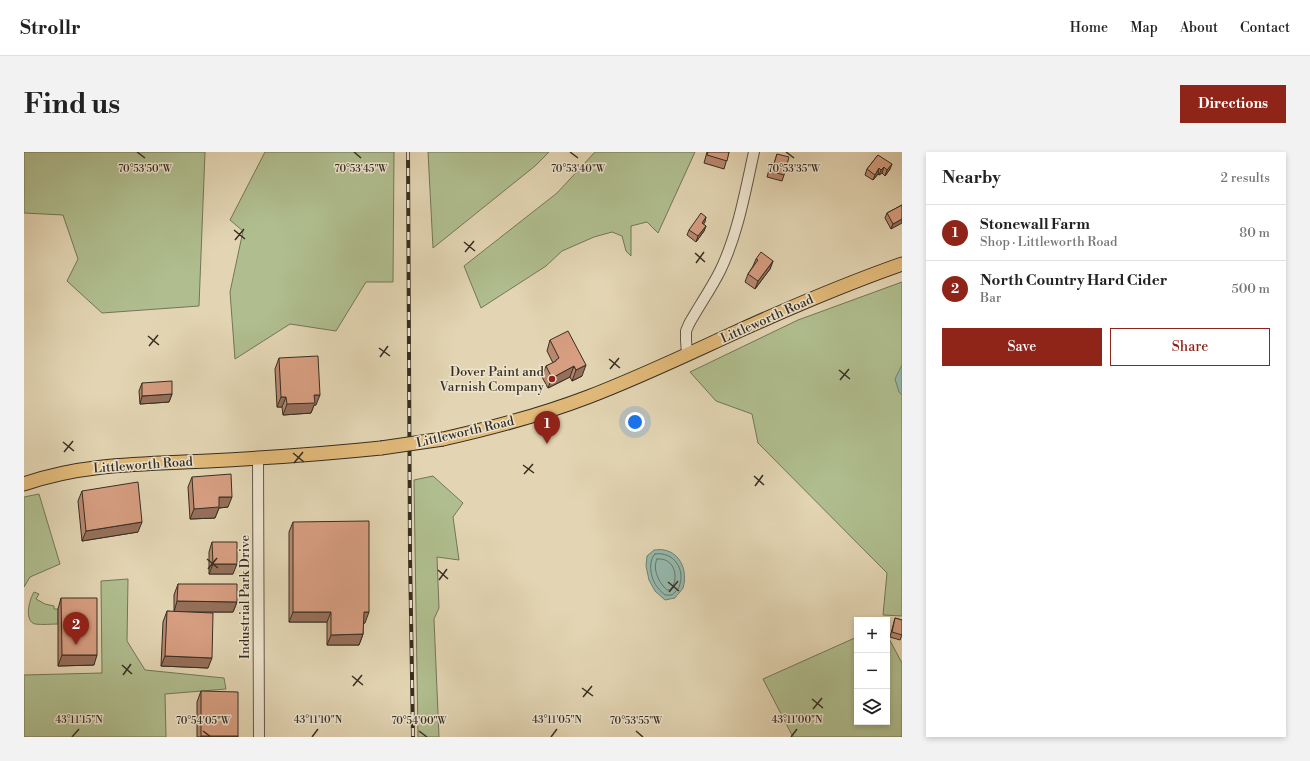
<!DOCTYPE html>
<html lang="en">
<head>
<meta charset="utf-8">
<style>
  :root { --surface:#fff; --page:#f2f2f2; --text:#222; --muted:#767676; --line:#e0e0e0; --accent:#8f2418 }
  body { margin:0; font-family:"Libre Bodoni",serif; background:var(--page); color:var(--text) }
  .controls { position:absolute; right:12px; bottom:12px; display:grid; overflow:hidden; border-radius:0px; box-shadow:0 2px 6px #0003 }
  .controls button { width:36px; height:36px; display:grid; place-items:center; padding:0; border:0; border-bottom:1px solid var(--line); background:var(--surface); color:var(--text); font:20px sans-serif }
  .you { position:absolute; left:611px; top:270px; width:14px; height:14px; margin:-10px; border:3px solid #fff; border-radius:50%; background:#1a73e8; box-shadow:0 0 0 6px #1a73e833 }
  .badge { display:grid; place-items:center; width:26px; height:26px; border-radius:50%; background:var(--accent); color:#fff; font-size:13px; font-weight:700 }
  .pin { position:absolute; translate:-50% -33px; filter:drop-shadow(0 1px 2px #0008) }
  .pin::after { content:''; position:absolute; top:21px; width:14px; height:12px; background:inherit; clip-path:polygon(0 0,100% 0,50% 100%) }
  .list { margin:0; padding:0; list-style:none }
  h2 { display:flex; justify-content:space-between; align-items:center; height:52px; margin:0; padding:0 16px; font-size:17px }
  h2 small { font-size:13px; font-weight:400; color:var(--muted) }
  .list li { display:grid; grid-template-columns:26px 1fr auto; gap:12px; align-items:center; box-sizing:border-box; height:56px; padding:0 16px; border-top:1px solid var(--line) }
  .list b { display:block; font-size:15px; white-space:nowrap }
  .list p { margin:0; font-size:13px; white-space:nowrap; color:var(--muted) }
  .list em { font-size:13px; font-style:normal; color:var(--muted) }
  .actions { display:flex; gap:8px; padding:12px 16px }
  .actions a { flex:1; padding:9px 0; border:1px solid var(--accent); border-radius:0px; text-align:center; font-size:14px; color:var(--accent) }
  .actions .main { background:var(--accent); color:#fff }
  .icon { flex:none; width:22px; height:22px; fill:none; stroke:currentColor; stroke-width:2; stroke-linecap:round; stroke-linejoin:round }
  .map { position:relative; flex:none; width:878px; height:585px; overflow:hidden; border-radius:0px }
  header { display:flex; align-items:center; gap:24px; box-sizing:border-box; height:56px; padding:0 20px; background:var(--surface); border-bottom:1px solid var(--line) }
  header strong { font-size:19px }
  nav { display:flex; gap:22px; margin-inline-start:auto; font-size:14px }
  .intro { display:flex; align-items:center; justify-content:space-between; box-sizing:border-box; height:96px; padding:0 24px }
  h1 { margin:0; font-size:28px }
  .button { padding:10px 18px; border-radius:0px; background:var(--accent); color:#fff; font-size:14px; font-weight:700 }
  main { display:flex; gap:24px; padding:0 24px }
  aside { flex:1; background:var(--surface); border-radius:0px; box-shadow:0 2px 6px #0003 }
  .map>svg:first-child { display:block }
</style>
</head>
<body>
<header>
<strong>Strollr</strong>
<nav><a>Home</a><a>Map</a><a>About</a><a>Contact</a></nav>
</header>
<div class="intro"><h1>Find us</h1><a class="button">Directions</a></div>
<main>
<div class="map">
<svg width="878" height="585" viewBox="0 0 878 585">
  <rect width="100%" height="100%" fill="#e3d5b3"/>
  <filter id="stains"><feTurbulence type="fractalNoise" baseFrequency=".005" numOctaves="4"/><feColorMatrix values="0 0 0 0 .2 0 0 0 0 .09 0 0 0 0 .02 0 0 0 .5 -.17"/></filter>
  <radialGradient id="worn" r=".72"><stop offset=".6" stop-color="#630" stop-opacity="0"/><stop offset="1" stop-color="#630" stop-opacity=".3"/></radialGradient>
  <path fill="#b0be8f" stroke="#737658" d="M0 0H181L175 154 78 161 43 129 54 107 39 63 0 61Z
    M241 0H370L369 130H342L312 179 266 172 211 207 206 140 219 79 206 68Z
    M404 0H525L511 14 409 96Z
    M571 0H671L634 81 623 70 607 74V104L602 99 598 84 588 80 570 85 538 99 522 114 457 156 440 114 533 41Z
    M878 130V464L859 463 863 421 734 291 728 262 692 249 666 220 774 168Z
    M409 324 439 351 429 365 435 408 413 405 415 456 410 467 415 585H394L390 328Z
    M15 342 36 412 6 425 0 435V345Z
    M104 427 103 489 121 518 200 526 202 537 141 542 142 585H0V523L78 521 77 429Z
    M10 440 15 442 12 447 21 452 30 454V457H34V472C27 472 18 473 11 472 0 469 5 448 10 440Z
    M863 483 878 511V585H769L739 527 833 485V570H863Z"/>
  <path fill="#95b9ad" stroke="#6f8175" d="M878 213V243L875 240 871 227Z
    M630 398C633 398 637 397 640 398 657 401 664 420 659 436 657 439 653 443 651 446L641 448 631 439 625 428 622 414 623 404Z"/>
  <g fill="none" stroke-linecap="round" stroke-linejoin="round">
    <path stroke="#667468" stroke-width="1" d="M631 402C650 399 662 418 655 435 654 438 650 441 648 443H641C639 441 636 439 634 436 627 428 623 410 631 402Z
      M633 407C651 405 656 427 646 438H643C635 431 628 417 633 407Z"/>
    <defs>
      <path id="minor" d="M663 203 662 188V179L665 172C675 154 687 137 696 119 714 82 721 40 730 0
        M234 306 235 585"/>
      <path id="major" d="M419 287C468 276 517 263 564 245 614 226 662 203 710 181 765 156 821 132 878 112
        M0 332C59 311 122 312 184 309 241 306 299 302 357 296"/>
    </defs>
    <use href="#minor" stroke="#615846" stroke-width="12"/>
    <use href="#major" stroke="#362e22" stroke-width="15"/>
    <use href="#minor" stroke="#ede4ce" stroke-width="10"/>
    <use href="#major" stroke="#e2ba7a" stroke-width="13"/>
    <defs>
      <path id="rail" d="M384 0 386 402 389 585"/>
    </defs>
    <use href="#rail" stroke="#362e22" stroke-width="4"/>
    <use href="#rail" stroke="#ede4ce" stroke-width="2.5" stroke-dasharray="8" stroke-linecap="butt"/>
    <defs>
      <path id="major-bridge" d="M357 296 419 287"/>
    </defs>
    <use href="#major-bridge" stroke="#362e22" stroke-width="15" stroke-linecap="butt"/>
    <use href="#major-bridge" stroke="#e2ba7a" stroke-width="13"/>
  </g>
  <path fill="#b9886f" stroke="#362e22" d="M683 0H705L700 17 680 11Z
    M753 2 760 23 758 29 743 25 747 11 750 12Z
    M854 3 866 17 861 24 858 21 855 23 854 22 849 28 841 23 843 17Z
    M878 53 867 77 861 66 863 61Z
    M681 70 679 72 682 74 680 79 672 90 663 83 665 78Z
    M732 107 749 109 746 117 731 137 721 130 724 122 729 114Z
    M526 188 558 224 548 229 546 225 524 236 518 225 522 214 529 211 523 199Z
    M255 206 292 253H290L287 261 259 263 258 255H253L251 217Z
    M118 231 148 242 145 250 116 252 115 239Z
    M168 325 204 355 195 356 191 366 166 367 164 335Z
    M58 339 114 380 58 389 54 349Z
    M269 370 341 471H339V482L335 493H303V470H265V380Z
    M188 390 209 422H185V400Z
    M154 432 213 450 209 460H161L184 516 137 514 139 470 143 459 150 460V443Z
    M37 446 70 513 34 514V457Z
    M871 466 878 468V483L876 488 866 485Z
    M177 539 214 585H173V550Z"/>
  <path fill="#966f5a" stroke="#362e22" d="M868 12 866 17 861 24 863 18Z
    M860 15 858 21 855 23 857 18Z
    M855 16 854 22 849 28 851 23Z
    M682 65 681 70 676 77 678 71Z
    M878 67V71L867 77 869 72Z
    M682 74 680 79 672 90 674 84Z
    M749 109 746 117 731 137 734 129Z
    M562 213 558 224 548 229 552 218Z
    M550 214 546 225 524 236 528 226Z
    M148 242 145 250 116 252 118 244Z
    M290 243H296L292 253H290L287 261 259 263 263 252Z
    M257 245H262L258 255H253Z
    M195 345H208L204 355 195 356 191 366 166 367 170 357Z
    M118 370 114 380 58 389 62 379Z
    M189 412H213L209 422H185Z
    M153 449 213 450 209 460H150Z
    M269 460H307L303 470H265Z
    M340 460H345L341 471H336Z
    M339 482 335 493H303L307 483Z
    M38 503H73L70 513 34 514Z
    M141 504 188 506 184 516 137 514Z
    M177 584H214V585H176Z"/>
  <path fill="#d79e81" stroke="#362e22" d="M684 0H705L703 9 683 3Z
    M753 2 765 5 760 23 745 19 747 11 750 12Z
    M854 3 868 12 863 18 860 15 857 18 855 16 851 23 843 17Z
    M878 53V67L869 72 863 61Z
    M677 61 682 65 678 71 682 74 674 84 665 78Z
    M737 100 749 109 734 129 724 122 734 108 732 107Z
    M544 179 562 213 552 218 550 214 528 226 522 214 532 209V208L535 206 526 188Z
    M294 204 296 243H290L291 251 263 252 262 245H257L255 206Z
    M148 229V242L118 244V231Z
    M207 322 208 345H195V355L170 357 168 325Z
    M114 330 118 370 62 379 58 339Z
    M345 369V460H340L339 482 307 483V460H269V370Z
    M188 390H213V412H189Z
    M154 432H213V450L153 449Z
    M37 446H73V503H38Z
    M143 459 189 461 188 506 141 504Z
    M871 466 878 468V483L868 480Z
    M177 539 214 540V584H177Z"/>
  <path fill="none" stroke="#362e22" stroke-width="1.5" d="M113 0 121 6M330 0 337 6M546 0 554 6M762 0 770 6M210 78 221 87M211 88 220 77M440 90 451 99M441 100 450 89M671 101 681 110M672 111 680 100M124 184 135 193M125 194 134 183M355 196 366 204M356 205 364 194M585 207 596 216M586 217 595 206M815 218 826 227M816 228 825 217M39 290 50 299M40 300 49 289M269 301 280 310M270 311 279 300M499 313 510 321M500 322 509 312M730 324 740 333M731 334 739 323M183 407 194 416M184 417 193 406M414 418 424 427M415 428 423 417M644 430 655 439M645 440 654 429M98 513 108 522M99 523 107 512M328 524 339 533M329 534 338 523M558 536 569 544M559 545 568 534M788 547 799 556M789 557 798 546M179 579 187 585M395 579 403 585M612 579 619 585M48 585 55 577M288 585 294 577M527 585 533 577M767 585 773 577"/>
  <circle fill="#8f2418" stroke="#ede4ce" stroke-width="1.5" cx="528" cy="227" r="4"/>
  <g text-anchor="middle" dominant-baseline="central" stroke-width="3" stroke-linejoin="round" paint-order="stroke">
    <g font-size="13" fill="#362e22" stroke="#ede4ce">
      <text transform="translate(743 167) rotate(-24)">Littleworth Road</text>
      <text transform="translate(441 280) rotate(-13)">Littleworth Road</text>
      <text transform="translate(119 313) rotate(-4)">Littleworth Road</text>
      <text transform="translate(221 445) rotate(-90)">Industrial Park Drive</text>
    </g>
    <g font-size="13" fill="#362e22" stroke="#ede4ce" text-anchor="end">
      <text x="520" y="220">Dover Paint and<tspan x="520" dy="15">Varnish Company</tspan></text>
    </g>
  </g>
  <g font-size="10" text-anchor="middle" fill="#362e22" stroke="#ede4ce" stroke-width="3" stroke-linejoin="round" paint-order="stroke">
    <text x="554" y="20">70°53'40"W</text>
    <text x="121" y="20">70°53'50"W</text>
    <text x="337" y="20">70°53'45"W</text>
    <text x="770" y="20">70°53'35"W</text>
    <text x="55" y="571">43°11'15"N</text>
    <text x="294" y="571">43°11'10"N</text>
    <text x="533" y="571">43°11'05"N</text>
    <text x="773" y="571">43°11'00"N</text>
    <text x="179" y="572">70°54'05"W</text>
    <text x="395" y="572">70°54'00"W</text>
    <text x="612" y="572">70°53'55"W</text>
  </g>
  <rect width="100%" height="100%" filter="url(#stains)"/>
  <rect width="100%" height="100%" fill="url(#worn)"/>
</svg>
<div class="controls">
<button>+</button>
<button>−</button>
<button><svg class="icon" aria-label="layers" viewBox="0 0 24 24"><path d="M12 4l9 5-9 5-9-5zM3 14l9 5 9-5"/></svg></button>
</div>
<div class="you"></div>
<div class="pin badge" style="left:523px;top:292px">1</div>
<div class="pin badge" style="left:52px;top:493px">2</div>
</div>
<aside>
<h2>Nearby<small>2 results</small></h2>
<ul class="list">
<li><span class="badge">1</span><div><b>Stonewall Farm</b><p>Shop · Littleworth Road</p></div><em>80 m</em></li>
<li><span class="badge">2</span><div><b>North Country Hard Cider</b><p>Bar</p></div><em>500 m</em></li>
</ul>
<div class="actions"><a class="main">Save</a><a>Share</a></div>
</aside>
</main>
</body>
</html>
